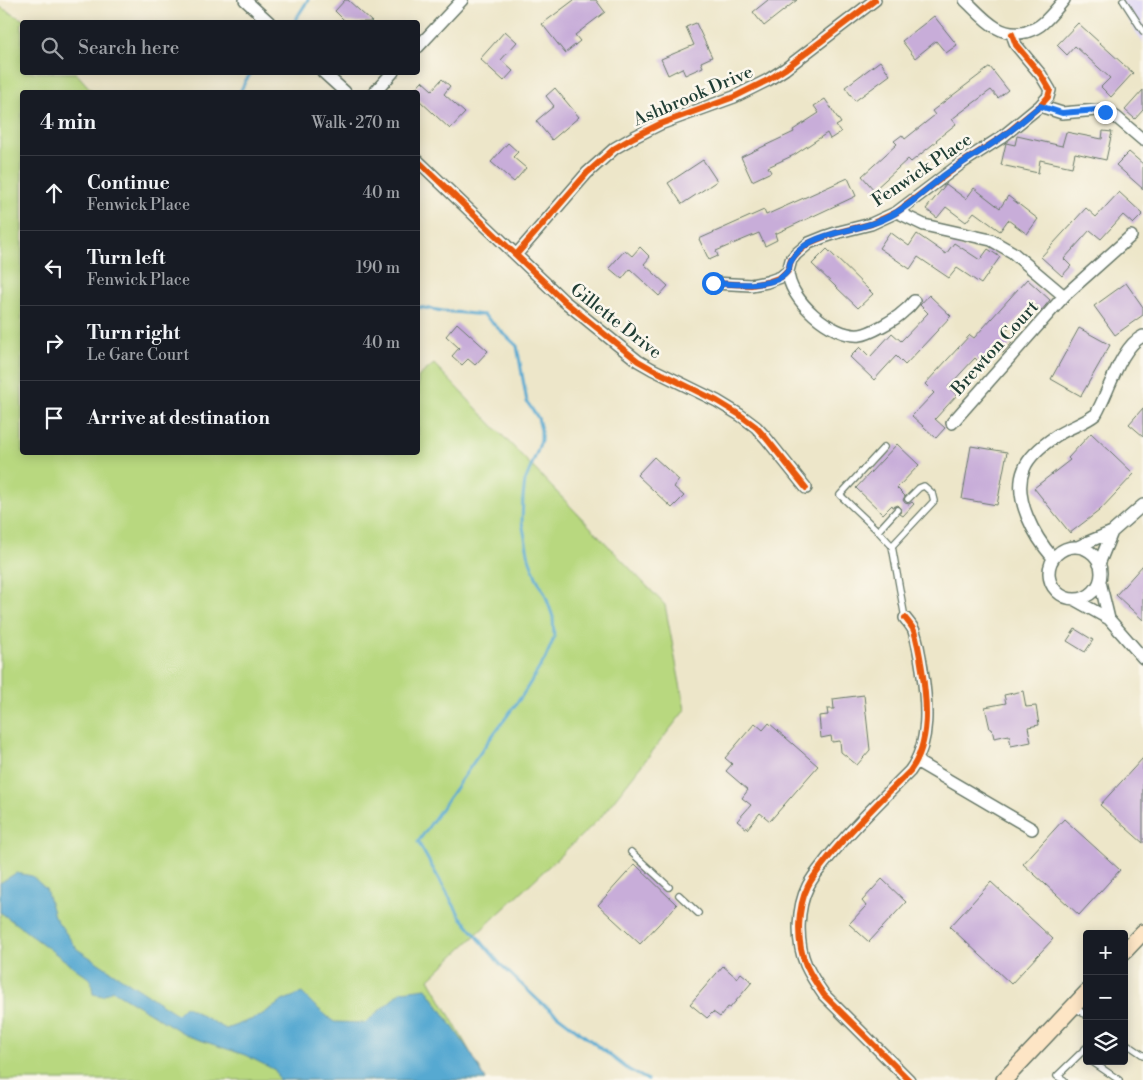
<!DOCTYPE html>
<html lang="en">
<head>
<meta charset="utf-8">
<style>
  :root { --surface:#171b24; --page:#20242c; --text:#f1f3f6; --muted:#9ea1a6; --line:#363941 }
  body { margin:0; font-family:"Libre Bodoni",serif; background:var(--page); color:var(--text) }
  .controls { position:absolute; right:15px; bottom:15px; display:grid; overflow:hidden; border-radius:5px; box-shadow:0 2px 12px #0003 }
  .controls button { width:45px; height:45px; display:grid; place-items:center; padding:0; border:0; border-bottom:1px solid var(--line); background:var(--surface); color:var(--text); font:25px sans-serif }
  .stop { position:absolute; width:15px; height:15px; margin:-11px; border:4px solid #1a73e8; border-radius:50%; background:#fff }
  .stop.end { background:#1a73e8; border-color:#fff; box-shadow:0 1px 5px #0008 }
  .list { margin:0; padding:0; list-style:none }
  h2 { display:flex; justify-content:space-between; align-items:center; height:65px; margin:0; padding:0 20px; font-size:21px }
  h2 small { font-size:16px; font-weight:400; color:var(--muted) }
  .list li { display:grid; grid-template-columns:32px 1fr auto; gap:15px; align-items:center; box-sizing:border-box; height:75px; padding:0 20px; border-top:1px solid var(--line) }
  .list b { display:block; font-size:19px; white-space:nowrap }
  .list p { margin:0; font-size:16px; white-space:nowrap; color:var(--muted) }
  .list em { font-size:16px; font-style:normal; color:var(--muted) }
  .icon { flex:none; width:28px; height:28px; fill:none; stroke:currentColor; stroke-width:2; stroke-linecap:round; stroke-linejoin:round }
  .map { position:relative; flex:none; width:1143px; height:1080px; overflow:hidden }
  .search { position:absolute; background:var(--surface); box-shadow:0 2px 12px #0003; left:20px; top:20px; width:400px; height:55px; display:flex; align-items:center; gap:12px; box-sizing:border-box; padding:0 18px; border-radius:5px; color:var(--muted); font-size:19px }
  .panel { position:absolute; background:var(--surface); box-shadow:0 2px 12px #0003; left:20px; top:90px; width:400px; height:365px; border-radius:5px }
  .map>svg:first-child { display:block }
</style>
</head>
<body>
<div class="map">
<svg width="1143" height="1080" viewBox="0 0 1143 1080">
  <rect width="100%" height="100%" fill="#fbf7ec"/>
  <filter id="ink" filterUnits="userSpaceOnUse"><feTurbulence type="fractalNoise" baseFrequency=".02" numOctaves="2"/><feDisplacementMap in="SourceGraphic" scale="10" xChannelSelector="R" yChannelSelector="G"/><feConvolveMatrix kernelMatrix="1 2 1 2 8 2 1 2 1" color-interpolation-filters="sRGB"/></filter>
  <filter id="wash" filterUnits="userSpaceOnUse"><feTurbulence type="fractalNoise" baseFrequency=".0096" numOctaves="4" result="noise"/><feDisplacementMap in="SourceGraphic" scale="20" xChannelSelector="R" yChannelSelector="G"/><feGaussianBlur stdDeviation="1.12" result="paint"/><feColorMatrix in="noise" values="0 0 0 0 0 0 0 0 0 0 0 0 0 0 0 0 0 1.4 0 .05"/><feComposite in="paint" operator="in"/></filter>
  <g filter="url(#wash)">
    <rect width="100%" height="100%" fill="#ede6c9"/>
    <path fill="#ddd5f6" d="M1117 0H1143V43L1123 12Z"/>
    <path fill="#b8d87f" stroke="#6c8a5a" d="M0 7 27 22H22V72L76 73 93 92H22V452H418V377L434 364 665 605 685 710 600 818 429 979 486 1080H0Z"/>
    <path fill="#56a9d1" stroke="#3a7382" d="M16 873 32 876 46 889 54 916 77 949 177 1014 185 1006 226 1029 258 1017 284 1000 302 993 315 1006 334 1022 365 1023 402 991 426 988 472 1055 486 1080H279L275 1070 245 1055 188 1036 112 990 103 996 93 994 91 980 0 912V883Z"/>
    <g fill="none" stroke-linecap="round" stroke-linejoin="round">
      <path stroke="#56a9d1" stroke-width="3" d="M294 22 308 0
        M240 92 246 80 252 72
        M418 307 443 311 484 315 517 346 527 402 538 418 541 430V440L537 452 525 481 523 497 522 522 529 558 536 577 545 594 553 617 554 638 545 659 522 696 487 743 418 842 460 916 500 964 540 1002 629 1070 648 1080"/>
    </g>
    <g id="blocks">
      <path fill="#c8add9" d="M345 0H348L372 22H346L335 11Z
        M574 0H596L605 12 575 35 580 41 565 53 542 24Z
        M768 0H797L764 26 753 12Z
        M934 16 957 45 946 53 936 41 915 58 902 41Z
        M696 23 712 57 701 62 703 67 685 75 682 68 668 75 661 59 694 45 686 27Z
        M1078 23 1133 73 1111 97 1101 87 1110 78 1075 46 1067 55 1057 45Z
        M505 31 517 42 501 60 513 71 504 81 480 59Z
        M880 61 890 75 855 101 845 87Z
        M990 67 1008 90 998 98 991 90 952 119 956 124 936 140 937 141 911 162 908 159 874 190 862 176 897 144 894 141 902 135 905 139 935 115 932 111Z
        M442 79 450 86 444 94 465 113 450 129 418 99V92H412L422 81 432 90Z
        M555 88 579 117 552 140 536 121 554 106 546 96Z
        M1143 90V110L1135 119 1125 110Z
        M825 99 841 123 836 126 841 132 830 139 827 133 794 155 768 167 771 172 752 181 741 157 794 132 793 130 819 113 814 106Z
        M1103 131 1112 132 1106 160 1075 153 1072 167 1040 160 1038 173 1001 165 1006 143 1015 145 1017 136 1062 146 1066 132 1102 139Z
        M508 143 518 152 513 157 526 168 514 182 491 162Z
        M1129 152 1143 164V189L1116 165Z
        M703 160 717 181 682 204 668 183Z
        M848 178 856 196 775 234 777 240 765 246 759 233 716 251 718 256 709 260 699 239 764 210 766 215Z
        M946 184 966 199 974 188 1000 208 1008 196 1038 219 1027 234 1008 220 1000 231 974 212 966 222 946 207 937 218 926 209Z
        M1119 192 1143 214 1133 224 1123 215 1101 239 1090 230 1064 259 1071 266 1062 276 1041 257 1086 208 1096 217Z
        M890 232 909 246 917 234 946 254 954 243 980 260 988 249 1000 257 981 284 957 268 949 278 918 257 910 269 879 248Z
        M640 247 650 257 644 264 668 286 659 296 630 269 622 279 609 268 625 250 632 256Z
        M827 249 873 294 858 308 812 264Z
        M1027 279 1050 300 1041 311 1032 303 1003 334 1012 343 1003 353 999 350 984 367 975 358 948 387 957 395 935 419 945 428 936 438 912 416 934 393 925 384 970 335 974 338Z
        M1126 283 1143 307V315L1115 335 1094 306Z
        M929 295 951 316 905 365 896 356 874 380 850 357 860 347 870 357 892 333 901 341 928 313 920 305Z
        M457 323 488 351 475 365 468 359 462 365 452 356 459 348 446 336Z
        M1079 328 1110 345 1081 396 1051 379Z
        M1143 408V436L1129 424Z
        M1091 433 1134 474 1099 511 1070 533 1034 488 1070 460 1068 458Z
        M897 444 919 465 897 488 905 496 903 500 905 503 909 504 912 502 914 504 903 516 900 514 901 508 898 505 893 507 892 505 883 514 856 488Z
        M971 446 1007 452 997 505 962 499Z
        M654 457 679 480 674 487 684 496 672 508 637 475Z
        M1143 565V620L1116 595Z
        M1075 629 1093 640 1085 652 1067 641Z
        M1023 691 1026 707 1036 706 1039 725 1028 727 1031 742 1011 746 1009 735 994 738 992 729H990L985 707 1006 703 1004 695Z
        M864 695 870 750 857 765 841 752 840 741 832 742 831 736 821 738 819 716 828 715 827 709H834L833 699Z
        M755 723 763 730 769 723 818 766 770 821 760 813 747 829 737 821 751 805 742 798 748 790 726 771 732 764 725 758Z
        M1143 758V843L1100 805Z
        M1064 819 1120 870 1079 915 1023 864Z
        M635 864 677 905 640 944 598 905Z
        M882 879 906 902 869 942 849 924 866 906 862 901Z
        M991 882 1053 939 1011 984 950 927Z
        M723 966 737 978 741 973 752 982 730 1008 728 1007 720 1017 713 1012 707 1018 690 1004Z"/>
    </g>
  </g>
  <g filter="url(#ink)">
    <use href="#blocks" fill-opacity="0" stroke="#677868" stroke-width="1"/>
    <g fill="none" stroke-linecap="round" stroke-linejoin="round">
      <defs>
        <path id="lane" d="M1123 0 1143 31
          M884 447 840 495 878 531 892 546 905 618
          M878 531 897 510
          M892 546 934 501 932 493 924 486 919 488 908 499
          M631 852 669 887
          M679 895 698 913
          M1074 1007 1087 1016
          M1124 1042 1143 1055
          M1091 1061 1119 1080
          M1064 1080 1057 1076 1087 1047"/>
        <path id="street" d="M245 0 269 22
          M965 0C983 17 999 39 1026 32 1032 30 1039 27 1043 23 1051 16 1057 8 1064 0
          M418 47 462 0
          M323 72 345 92
          M375 92 393 72
          M1040 106 1062 113 1097 110 1105 112 1116 117 1143 140
          M418 161 564 301 618 345 638 361 652 369 717 401 740 415 756 427 766 438 806 488
          M897 212 924 225 991 240 1012 252 1064 296
          M516 255 587 173 615 148 634 137 660 124 734 97 768 80 785 69 875 0
          M788 271C788 299 832 338 860 335 870 334 896 319 903 312 907 309 911 305 914 301
          M713 283 751 285 767 282 781 277 788 271 791 260 796 254 809 243 824 237 839 232 871 224 897 212 963 162 1002 137 1040 106 1048 97 1050 90 1041 75 1016 45 1012 34
          M952 423 1064 296 1131 236
          M1112 532 1143 505
          M1049 573a26 26 0 1 1 52 0a26 26 0 1 1-52 0Z
          M1078 547 1088 542 1112 532 1099 564
          M1053 558C1035 537 1012 498 1024 469 1029 456 1044 444 1056 436 1069 427 1084 424 1096 414 1109 392 1120 347 1143 336
          M1075 600 1109 619 1100 582
          M905 618C908 622 912 626 914 631 918 643 920 656 922 669 927 702 931 743 910 771 882 799 853 827 828 858 821 867 813 876 808 886 797 908 796 942 806 965 811 976 817 985 824 995L909 1080
          M1109 619 1143 658
          M916 761 1032 829"/>
        <path id="secondary" d="M1124 952 1143 932
          M1004 1080 1087 992"/>
      </defs>
      <use href="#lane" stroke="#677868" stroke-width="8"/>
      <use href="#street" stroke="#677868" stroke-width="14"/>
      <use href="#secondary" stroke="#677868" stroke-width="18"/>
      <use href="#lane" stroke="#fff" stroke-width="5.5"/>
      <use href="#street" stroke="#fff" stroke-width="11"/>
      <use href="#secondary" stroke="#fde5c5" stroke-width="15"/>
      <defs>
        <path id="cycleway" d="M418 161 564 301 618 345 638 361 652 369 717 401 740 415 756 427 766 438 806 488
          M516 255 587 173 615 148 634 137 660 124 734 97 768 80 785 69 875 0
          M713 283 751 285 767 282 781 277 788 271 791 260 796 254 809 243 824 237 839 232 871 224 897 212 963 162 1002 137 1040 106 1048 97 1050 90 1041 75 1016 45 1012 34
          M905 618C908 622 912 626 914 631 918 643 920 656 922 669 927 702 931 743 910 771 882 799 853 827 828 858 821 867 813 876 808 886 797 908 796 942 806 965 811 976 817 985 824 995L909 1080"/>
      </defs>
      <use href="#cycleway" stroke="#fbf7ec" stroke-width="9"/>
      <use href="#cycleway" stroke="#e8590c" stroke-width="6"/>
    </g>
  </g>
  <g fill="none" stroke-linecap="round" stroke-linejoin="round" filter="url(#ink)">
    <path stroke="#1a73e8" stroke-width="6" d="M713 283C730 284 779 289 788 270 790 268 789 265 790 263 794 254 803 246 811 242 834 230 861 230 884 219 906 209 923 192 942 177 961 163 982 151 1002 137 1015 128 1028 116 1040 106L1062 113 1097 110 1105 112"/>
  </g>
  <g text-anchor="middle" dominant-baseline="central" stroke-width="5" stroke-linejoin="round" paint-order="stroke">
    <g font-size="18" fill="#1f3d34" stroke="#fbf7ec">
      <text transform="translate(693 96) rotate(-23)">Ashbrook Drive</text>
      <text transform="translate(922 170) rotate(-34)">Fenwick Place</text>
      <text transform="translate(616 321) rotate(38)">Gillette Drive</text>
      <text transform="translate(995 348) rotate(-48)">Brewton Court</text>
    </g>
  </g>
</svg>
<div class="controls">
<button>+</button>
<button>−</button>
<button><svg class="icon" aria-label="layers" viewBox="0 0 24 24"><path d="M12 4l9 5-9 5-9-5zM3 14l9 5 9-5"/></svg></button>
</div>
<div class="stop" style="left:713px;top:283px"></div>
<div class="stop end" style="left:1105px;top:112px"></div>
<div class="search"><svg class="icon" aria-label="search" viewBox="0 0 24 24"><circle cx="10" cy="10" r="6"/><path d="M15 15l6 6"/></svg>Search here</div>
<section class="panel">
<h2>4 min<small>Walk · 270 m</small></h2>
<ul class="list">
<li><svg class="icon" aria-label="ahead" viewBox="0 0 24 24"><path d="M12 20V5M6 11l6-6 6 6"/></svg><div><b>Continue</b><p>Fenwick Place</p></div><em>40 m</em></li>
<li><svg class="icon" aria-label="left" viewBox="0 0 24 24"><path d="M17 20v-9H6M10 6l-5 5 5 5"/></svg><div><b>Turn left</b><p>Fenwick Place</p></div><em>190 m</em></li>
<li><svg class="icon" aria-label="right" viewBox="0 0 24 24"><path d="M7 20v-9h11M14 6l5 5-5 5"/></svg><div><b>Turn right</b><p>Le Gare Court</p></div><em>40 m</em></li>
<li><svg class="icon" aria-label="arrive" viewBox="0 0 24 24"><path d="M6 21V4h12l-3 4 3 4H6"/></svg><div><b>Arrive at destination</b></div></li>
</ul>
</section>
</div>
</body>
</html>
